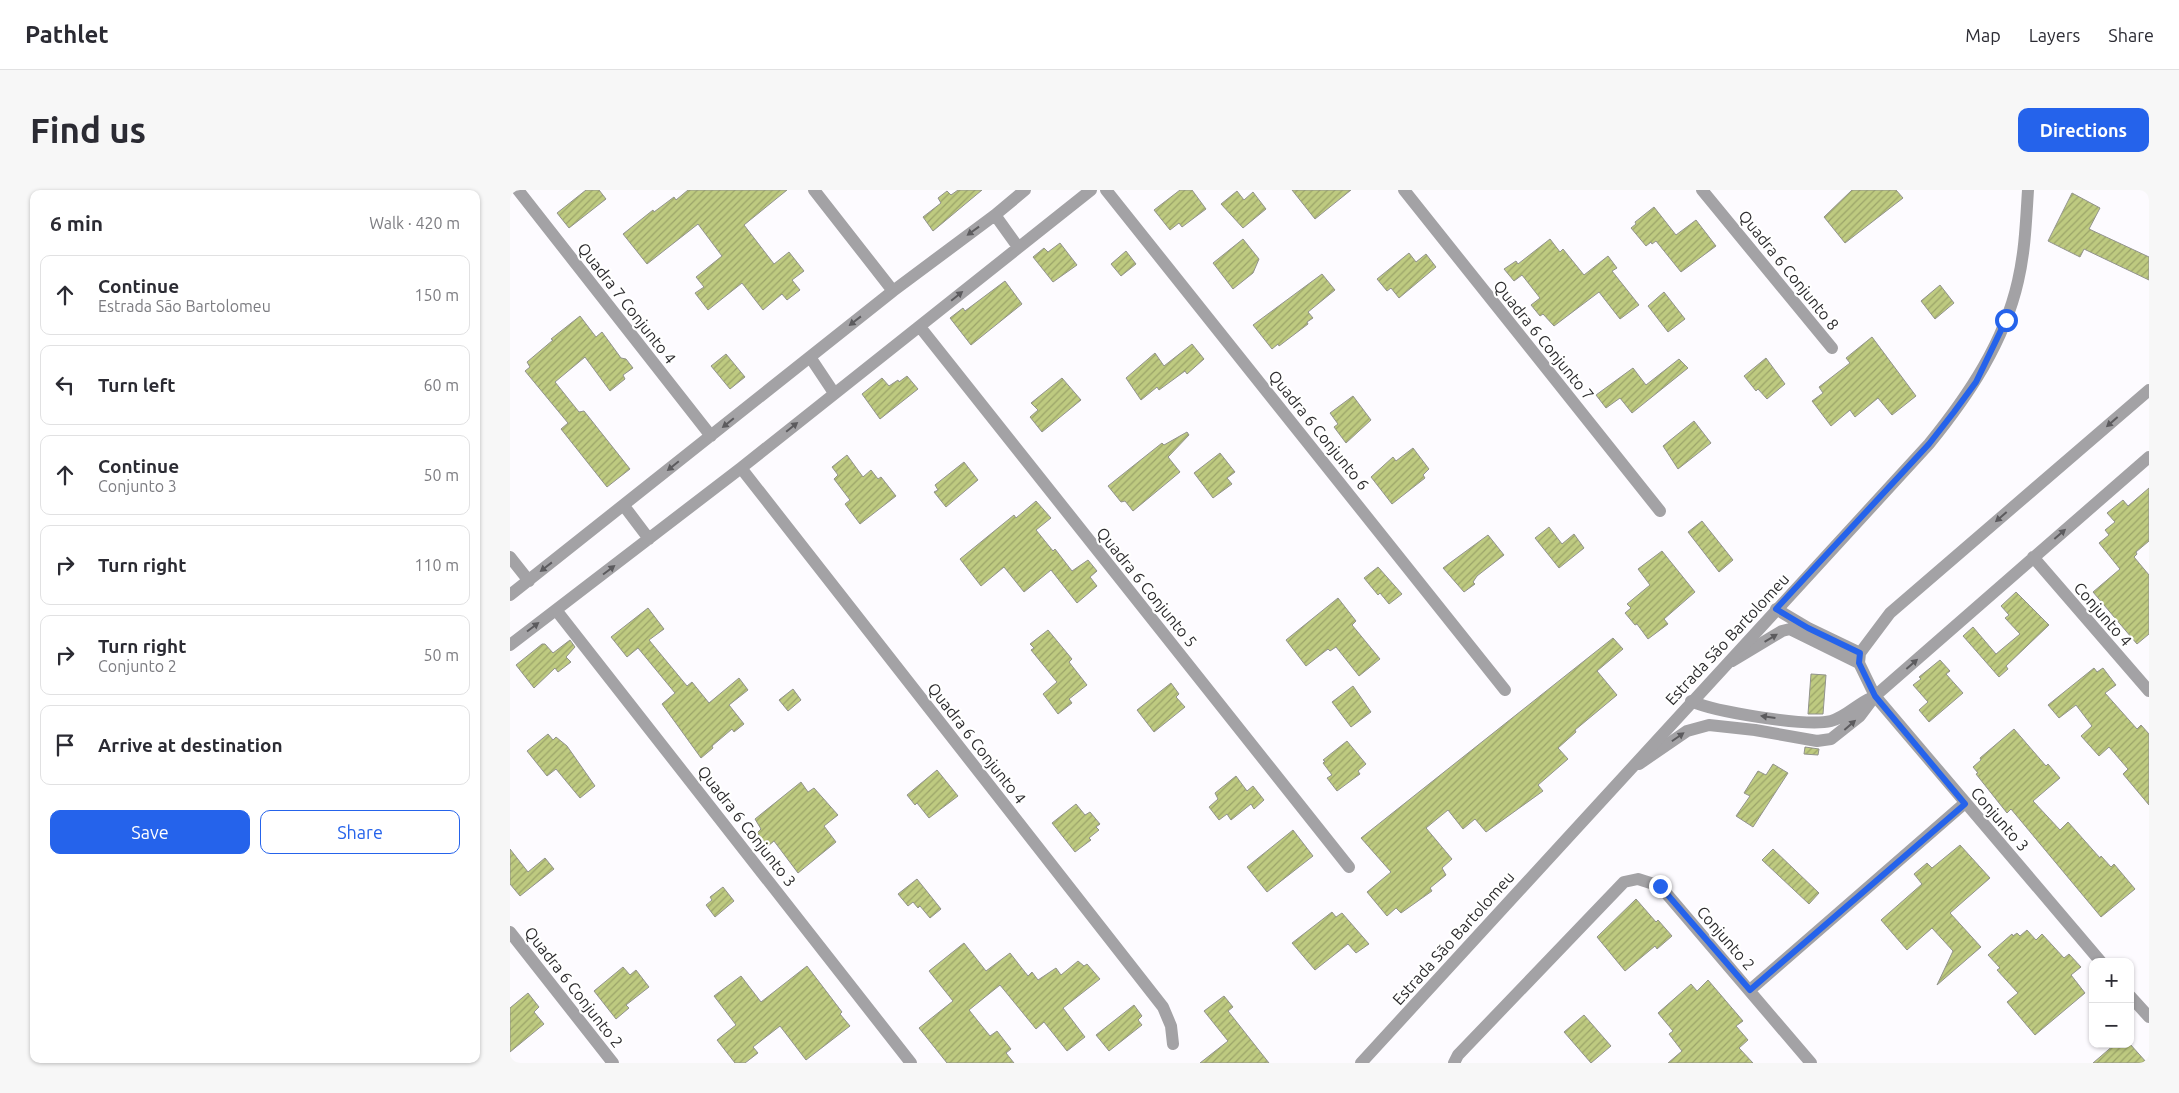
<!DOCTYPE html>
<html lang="en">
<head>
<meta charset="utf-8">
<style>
  :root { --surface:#fff; --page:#f7f7f7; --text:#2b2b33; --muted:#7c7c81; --line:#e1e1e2; --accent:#2563eb }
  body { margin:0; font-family:Ubuntu,sans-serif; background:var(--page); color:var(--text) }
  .controls { position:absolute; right:15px; bottom:15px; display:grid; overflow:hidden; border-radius:10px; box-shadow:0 1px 4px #0004 }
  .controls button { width:45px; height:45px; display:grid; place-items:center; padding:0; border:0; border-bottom:1px solid var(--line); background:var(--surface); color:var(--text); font:25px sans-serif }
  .stop { position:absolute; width:15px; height:15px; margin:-11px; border:4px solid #2563eb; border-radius:50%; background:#fff }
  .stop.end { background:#2563eb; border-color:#fff; box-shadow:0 1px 5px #0008 }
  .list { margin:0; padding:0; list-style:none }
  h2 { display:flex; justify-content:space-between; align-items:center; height:65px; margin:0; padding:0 20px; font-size:21px }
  h2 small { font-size:16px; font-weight:400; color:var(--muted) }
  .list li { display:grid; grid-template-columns:32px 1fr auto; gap:15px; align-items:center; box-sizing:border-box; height:80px; margin:0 10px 10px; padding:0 10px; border:1px solid var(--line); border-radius:10px }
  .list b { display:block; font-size:19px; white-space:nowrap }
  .list p { margin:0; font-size:16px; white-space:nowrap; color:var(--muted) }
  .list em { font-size:16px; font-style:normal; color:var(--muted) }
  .actions { display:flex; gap:10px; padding:15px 20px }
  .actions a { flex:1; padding:11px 0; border:1px solid var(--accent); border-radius:10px; text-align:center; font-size:18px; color:var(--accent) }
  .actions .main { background:var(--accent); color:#fff }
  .icon { flex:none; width:28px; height:28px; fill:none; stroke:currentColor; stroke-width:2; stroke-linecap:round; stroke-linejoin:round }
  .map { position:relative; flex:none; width:1639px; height:873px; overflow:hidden; border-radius:10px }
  header { display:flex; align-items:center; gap:30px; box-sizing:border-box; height:70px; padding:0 25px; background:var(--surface); border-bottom:1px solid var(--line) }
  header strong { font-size:24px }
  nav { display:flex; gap:28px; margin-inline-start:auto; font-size:18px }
  .intro { display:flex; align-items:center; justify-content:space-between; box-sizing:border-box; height:120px; padding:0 30px }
  h1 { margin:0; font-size:35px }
  .button { padding:12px 22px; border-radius:10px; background:var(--accent); color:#fff; font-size:18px; font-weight:700 }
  main { display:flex; gap:30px; padding:0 30px }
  aside { flex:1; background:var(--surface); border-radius:10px; box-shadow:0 1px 4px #0004 }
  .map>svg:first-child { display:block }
</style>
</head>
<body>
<header>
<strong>Pathlet</strong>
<nav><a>Map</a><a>Layers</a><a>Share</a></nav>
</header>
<div class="intro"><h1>Find us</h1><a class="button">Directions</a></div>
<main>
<aside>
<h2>6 min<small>Walk · 420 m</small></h2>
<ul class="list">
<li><svg class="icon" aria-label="ahead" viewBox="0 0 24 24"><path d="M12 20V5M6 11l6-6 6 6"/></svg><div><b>Continue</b><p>Estrada São Bartolomeu</p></div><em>150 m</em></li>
<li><svg class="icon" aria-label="left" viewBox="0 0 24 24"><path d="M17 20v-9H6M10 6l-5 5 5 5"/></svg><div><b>Turn left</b></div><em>60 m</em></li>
<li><svg class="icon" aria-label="ahead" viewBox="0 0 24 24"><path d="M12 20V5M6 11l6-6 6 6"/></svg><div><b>Continue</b><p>Conjunto 3</p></div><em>50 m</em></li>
<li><svg class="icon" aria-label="right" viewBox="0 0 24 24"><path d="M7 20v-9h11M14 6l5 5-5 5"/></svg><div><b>Turn right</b></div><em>110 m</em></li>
<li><svg class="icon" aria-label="right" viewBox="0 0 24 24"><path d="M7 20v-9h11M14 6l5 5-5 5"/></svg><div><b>Turn right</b><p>Conjunto 2</p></div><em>50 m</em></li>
<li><svg class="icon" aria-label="arrive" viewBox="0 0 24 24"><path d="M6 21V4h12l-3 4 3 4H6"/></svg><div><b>Arrive at destination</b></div></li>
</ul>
<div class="actions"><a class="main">Save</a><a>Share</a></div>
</aside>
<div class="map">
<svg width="1639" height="873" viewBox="0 0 1639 873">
  <defs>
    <pattern id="building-hatch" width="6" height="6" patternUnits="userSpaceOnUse" patternTransform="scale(1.25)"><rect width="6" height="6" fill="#beca80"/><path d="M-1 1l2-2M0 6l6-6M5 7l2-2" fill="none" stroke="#9ba469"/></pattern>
  </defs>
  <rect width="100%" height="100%" fill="#fdfbff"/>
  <path fill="url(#building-hatch)" stroke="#92938c" d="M76 0H89L96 9 59 38 47 23Z
    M178 0H277L234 35 264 74 279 62 294 81 282 90 290 100 277 110 272 104 253 120 232 93 198 120 185 103 194 97 186 87 212 66 188 34 137 74 113 44 143 20 144 22 164 7 166 10Z
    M448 0H472L423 41 413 27 431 13 428 8 437 1 441 5Z
    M670 0H682L696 19 672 37 669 33 660 40 644 20Z
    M782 0H841L805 29Z
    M1342 0H1386L1393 8 1335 53 1314 27Z
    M727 1 734 10 743 2 756 19 733 38 711 14Z
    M1562 3 1590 18 1579 39 1639 67V90L1574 59 1570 67 1538 51Z
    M1144 17 1166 45 1186 30 1206 56 1171 82 1146 51 1142 54 1141 52 1136 56 1121 38 1126 34 1125 32Z
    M733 49 749 69 743 83 723 99 703 73Z
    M1040 49 1050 62 1053 59 1074 85 1098 66 1107 78 1102 81 1129 115 1110 129 1089 102 1044 136 1033 124 1030 126 1021 115 1030 108 1012 85 1004 91 994 79 1006 71 1008 74Z
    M550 53 567 75 543 92 523 67 534 58 538 62Z
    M616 61 626 74 611 86 601 74Z
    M899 63 906 72 916 64 926 77 889 108 881 98 877 101 867 89Z
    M812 84 825 100 798 122 803 128 797 132 798 134 769 156 768 154 762 159 743 135Z
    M495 91 512 114 461 155 440 128 453 118 455 121Z
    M1430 95 1444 113 1425 129 1411 111Z
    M1154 102 1175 129 1158 142 1138 116Z
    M70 126 86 147 92 142 111 168 116 169 123 178 113 185 115 189 100 201 75 167 45 192 69 222 74 221 120 279 97 297 51 239 58 233 15 181 20 177 17 172 43 150 41 149Z
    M1362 147 1406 206 1382 225 1368 208 1345 227 1340 220 1321 236 1302 211 1313 203 1309 197 1340 173 1336 168Z
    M682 154 694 169 677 184 675 181 649 200 647 197 631 210 616 188 645 163 654 176Z
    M216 164 235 187 220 199 201 176Z
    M1256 168 1275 194 1257 209 1248 199 1246 201 1234 186Z
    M1169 169 1178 178 1122 223 1110 208 1096 218 1086 205 1123 178 1136 195Z
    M397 186 408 199 370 229 352 204 372 188 379 196 388 190 389 192Z
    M552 188 571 210 532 242 520 227 528 220 521 213Z
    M843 206 861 230 836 253 824 237 828 234 820 223Z
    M1184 231 1201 253 1168 279 1153 256Z
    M677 242 679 245 658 267 670 282 623 321 615 311 611 312 598 296 652 253 654 255Z
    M903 258 919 279 913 285 915 288 882 314 861 287 883 267 886 271Z
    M710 263 725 282 717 288 722 294 703 308 684 283Z
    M337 265 353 287 361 280 368 289 371 287 386 306 350 334 335 314 340 310 324 289 328 285 322 277Z
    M454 272 468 290 436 317 424 302 428 300 425 295Z
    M1639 298V351L1626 362 1627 364 1624 367 1639 385V444L1627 454 1583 402 1610 379 1589 353 1599 345 1595 340 1605 332 1597 323 1613 310 1618 316Z
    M526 311 541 328 526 340 543 361 545 359 562 381 578 370 587 381 580 387 587 396 567 413 541 380 514 402 494 377 471 396 450 369 504 325 506 328Z
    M1192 331 1223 370 1209 382 1178 342Z
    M1039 337 1052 354 1064 344 1074 358 1049 378 1025 348Z
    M978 345 994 365 967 386 963 392 965 394 954 402 933 378Z
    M1152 361 1185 402 1154 429 1158 434 1138 449 1127 434 1125 435 1115 423 1121 418 1117 414 1140 395 1128 379Z
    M868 377 892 404 879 414 870 403 868 405 854 388Z
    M1506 402 1539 435 1496 476 1498 479 1489 487 1453 446 1463 437 1486 464 1510 444 1495 428 1499 425 1491 416Z
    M828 408 846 431 842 435 870 469 849 486 826 457 820 461 818 459 796 476 776 450Z
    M138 418 154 439 139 450 177 496 182 492 199 513 229 488 238 500 219 515 234 534 224 542 222 539 202 556 203 558 191 568 152 514 165 503 128 458 117 467 101 447Z
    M538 440 562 469 559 472 577 495 559 509 562 513 548 524 533 504 547 492 521 460 524 458 520 454Z
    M1103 448 1113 459 1087 481 1107 505 1065 540 1066 542 1048 558 1058 569 1028 595 1033 601 976 642 965 629 953 639 938 620 916 638 942 669 932 678 936 685 920 698 922 701 891 723 886 718 877 726 857 702 881 682 851 648Z
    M60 450 65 457 56 467 61 472 48 482 45 478 24 498 6 475 32 454H35L43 463Z
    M1430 470 1440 481 1436 484 1453 503 1419 532 1409 520 1418 512 1403 495 1411 489 1409 487Z
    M1584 478 1587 482 1593 478 1606 495 1595 503 1627 539 1631 535 1639 544V615L1613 584 1618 579 1599 557 1589 566 1571 546 1582 536 1566 515 1549 528 1538 515Z
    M1301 484 1316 485 1313 524H1298Z
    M661 493 669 504 666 507 675 517 644 542 627 520Z
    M843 496 861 522 841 537 822 512Z
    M283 499 291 510 278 521 269 510Z
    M1504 539 1536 576 1538 574 1550 588 1523 611 1550 640 1558 632 1590 668 1591 666 1601 677 1604 674 1625 699 1591 727 1501 619 1497 623 1466 584 1468 583 1463 577 1471 570 1470 568Z
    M38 544 43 550 46 547 57 556 85 596 70 608 46 579 37 586 17 561Z
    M837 551 856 574 848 581 850 584 827 601 817 588 822 585 813 573 815 571 813 570Z
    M1295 557 1309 559 1308 565 1294 564Z
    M1263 574 1278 583 1243 637 1226 626 1240 606 1234 603 1248 581 1256 585Z
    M427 580 448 606 419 628 407 613 405 615 397 605Z
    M726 586 737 601 743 596 754 610 744 619 741 614 721 630 717 624 709 630 699 617 708 609 705 603Z
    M291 592 298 602 304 598 328 625 314 636 326 652 288 683 264 651 258 656 247 643 251 639 245 629Z
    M566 614 575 625 580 622 590 634 586 637 589 640 579 648 581 650 565 662 542 633Z
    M783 640 803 666 757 702 737 677Z
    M1450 655 1480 688 1440 723 1471 757 1427 795 1443 761 1422 738 1397 760 1371 730 1412 694 1404 684 1417 673 1422 678Z
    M0 659 18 682 35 668 44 679 10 706 0 694Z
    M1263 659 1309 703 1299 714 1252 670Z
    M407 689 431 719 420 728 410 716 408 718 403 712 398 716 388 704Z
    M213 697 224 711 205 727 196 715 202 710 200 707Z
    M1126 709 1146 732 1148 730 1162 746 1147 759 1145 756 1115 781 1087 747Z
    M822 722 826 727 832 723 859 754 846 763 838 754 805 780 782 753Z
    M1517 740 1526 750 1532 744 1554 768 1559 764 1571 777 1561 785 1575 803 1525 845 1497 812 1508 803 1487 780 1490 778 1478 765 1502 744 1503 746 1507 743 1510 746Z
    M454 753 476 781 500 763 518 786 522 782 528 790 546 778 551 785 568 771 574 776 577 774 590 789 553 818 575 847 557 861 534 832 526 839 490 795 459 820 480 846 487 841 501 859 496 863 504 873H437L409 838 443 811 419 781Z
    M297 776 332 822 330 824 340 836 296 870 270 836 243 857 248 863 235 873H225L207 850 226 835 204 806 231 786 251 812Z
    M113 777 120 785 126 780 139 797 116 815 119 818 106 829 84 801Z
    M1198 790 1233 831 1226 836 1238 850 1229 858 1243 873H1158L1172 861 1159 844 1163 841 1148 823 1181 794 1187 801Z
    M18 803 29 817 24 822 34 834 0 862V818Z
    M714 806 723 817 718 821 759 873H690L718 851 694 821Z
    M624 815 632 826 628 830 632 835 599 861 586 845Z
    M1074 825 1101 856 1081 873 1054 842Z
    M1605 854H1620L1637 873H1583Z"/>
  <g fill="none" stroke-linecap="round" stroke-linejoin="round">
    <path stroke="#a3a2a5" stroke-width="12" d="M8 0 201 246
      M304 0 383 101
      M596 0 995 500
      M894 0 1150 321
      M1192 0 1322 158
      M485 25 508 57
      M410 137 839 677
      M300 167 324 203
      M231 278 653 817 661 836 663 854
      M114 316 139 349
      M0 367 19 391
      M1523 367 1639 501
      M0 405 383 101 485 25 515 0
      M1266 419 1298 438 1350 463
      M46 420 401 873
      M0 455 231 278 581 0
      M1222 471 1272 441 1280 439 1349 473
      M1181 511C1205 522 1297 537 1321 531 1336 527 1347 514 1361 508
      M1129 574 1177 541 1199 535 1245 540 1307 551 1321 549 1350 526 1365 506 1639 267
      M0 742 103 873
      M1591 772 1365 506 1349 473 1350 463 1380 423 1639 200
      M1240 800 1455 613
      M1620 806 1639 827
      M944 873 948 865 1114 692 1128 689 1150 696 1301 873"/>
    <path stroke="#a3a2a5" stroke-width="12" d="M851 873 1419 254C1458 206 1494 153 1508 91 1515 61 1516 31 1518 0"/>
  </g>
  <defs><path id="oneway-solid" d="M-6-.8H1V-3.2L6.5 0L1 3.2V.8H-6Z" transform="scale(1.25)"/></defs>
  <g fill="#5c5b5e">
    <use href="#oneway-solid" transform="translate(463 41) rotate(144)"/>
    <use href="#oneway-solid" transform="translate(447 106) rotate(-39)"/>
    <use href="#oneway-solid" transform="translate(345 131) rotate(142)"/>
    <use href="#oneway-solid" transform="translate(1602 232) rotate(139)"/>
    <use href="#oneway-solid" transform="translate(218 233) rotate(141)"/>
    <use href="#oneway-solid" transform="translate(282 237) rotate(-39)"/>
    <use href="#oneway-solid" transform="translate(163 276) rotate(141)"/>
    <use href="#oneway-solid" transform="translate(1491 327) rotate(139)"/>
    <use href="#oneway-solid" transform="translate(1550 344) rotate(-41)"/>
    <use href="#oneway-solid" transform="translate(36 377) rotate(142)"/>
    <use href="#oneway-solid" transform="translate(99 380) rotate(-37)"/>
    <use href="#oneway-solid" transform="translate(23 437) rotate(-37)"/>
    <use href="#oneway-solid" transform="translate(1261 448) rotate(-31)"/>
    <use href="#oneway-solid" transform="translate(1402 474) rotate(-41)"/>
    <use href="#oneway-solid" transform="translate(1258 527) rotate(-172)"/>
    <use href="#oneway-solid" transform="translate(1340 535) rotate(-41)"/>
    <use href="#oneway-solid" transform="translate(1168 547) rotate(-35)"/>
  </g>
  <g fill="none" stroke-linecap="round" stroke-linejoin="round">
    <path stroke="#2563eb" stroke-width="6" d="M1150 696 1240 800 1455 614 1365 506 1349 473 1350 463 1298 438 1266 419 1419 254 1444 222 1466 192 1496 130"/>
  </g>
  <g text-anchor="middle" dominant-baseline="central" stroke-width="4.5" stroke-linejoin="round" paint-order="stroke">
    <g font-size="16" fill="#2d2c2e" stroke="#fff">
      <text transform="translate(1279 80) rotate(51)">Quadra 6 Conjunto 8</text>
      <text transform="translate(117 113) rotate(52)">Quadra 7 Conjunto 4</text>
      <text transform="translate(1034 150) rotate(51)">Quadra 6 Conjunto 7</text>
      <text transform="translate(809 240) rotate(51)">Quadra 6 Conjunto 6</text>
      <text transform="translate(637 397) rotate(51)">Quadra 6 Conjunto 5</text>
      <text transform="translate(1593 424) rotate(49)">Conjunto 4</text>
      <text transform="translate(1217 449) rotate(-47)">Estrada São Bartolomeu</text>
      <text transform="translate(467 553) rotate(52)">Quadra 6 Conjunto 4</text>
      <text transform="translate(1490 629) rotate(49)">Conjunto 3</text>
      <text transform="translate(237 636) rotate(52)">Quadra 6 Conjunto 3</text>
      <text transform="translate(943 748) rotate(-48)">Estrada São Bartolomeu</text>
      <text transform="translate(1216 748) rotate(49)">Conjunto 2</text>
      <text transform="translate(64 797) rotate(52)">Quadra 6 Conjunto 2</text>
    </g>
  </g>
</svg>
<div class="controls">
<button>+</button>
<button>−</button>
</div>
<div class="stop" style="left:1496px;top:130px"></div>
<div class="stop end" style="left:1150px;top:696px"></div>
</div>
</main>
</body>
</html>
